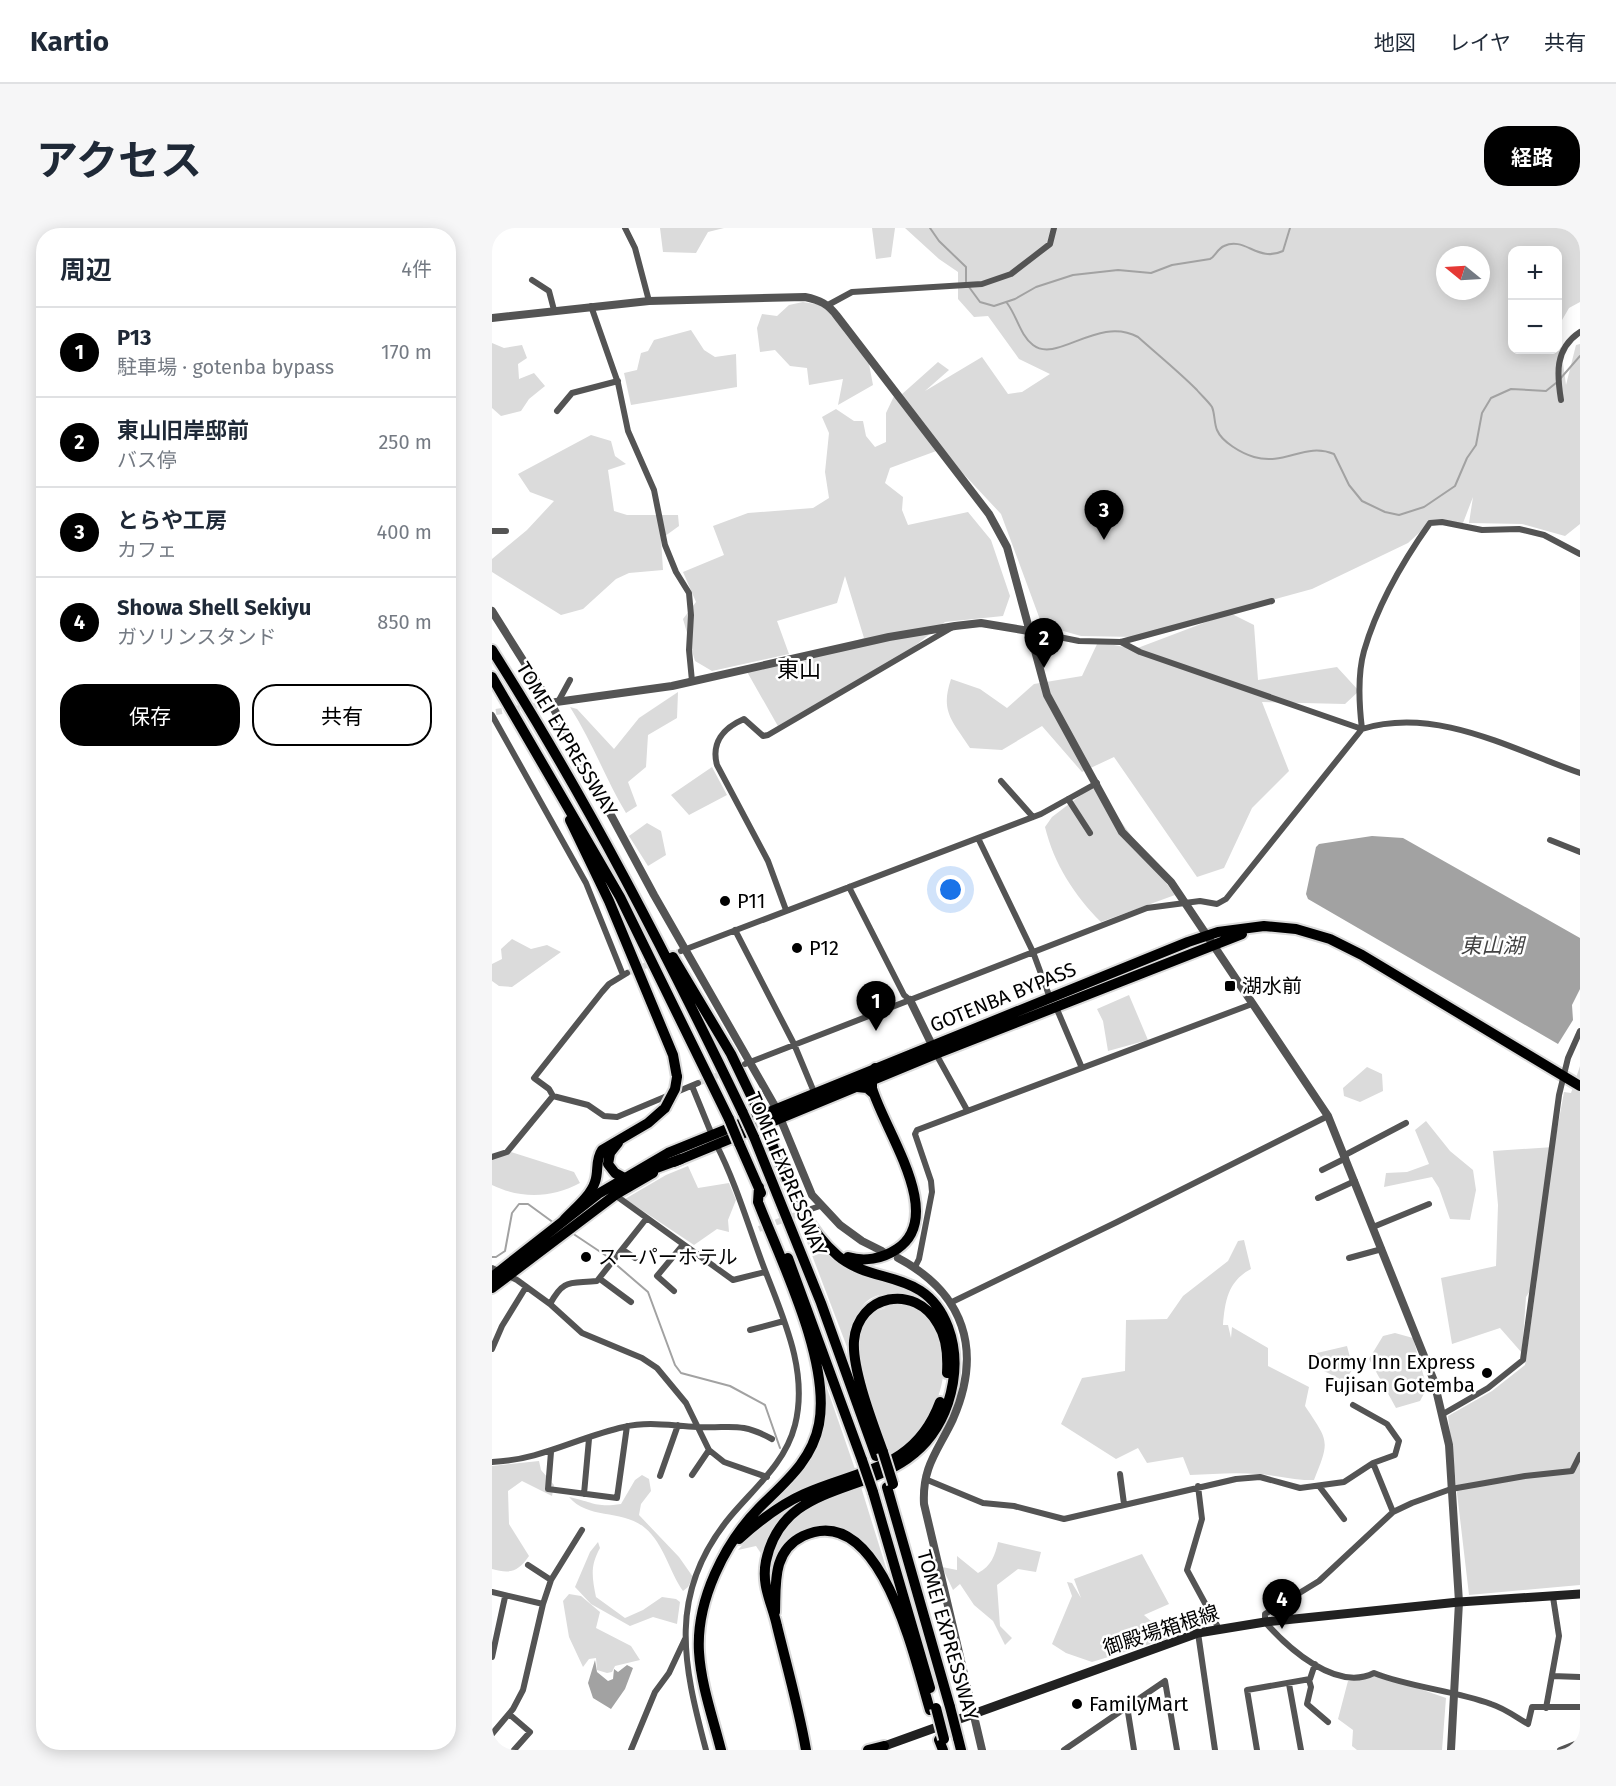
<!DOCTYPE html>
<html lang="ja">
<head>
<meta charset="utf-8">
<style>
  :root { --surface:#fff; --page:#f6f6f7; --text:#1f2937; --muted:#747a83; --line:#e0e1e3; --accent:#000 }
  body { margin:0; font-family:"Fira Sans","Noto Sans JP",sans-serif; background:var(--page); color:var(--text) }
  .controls { position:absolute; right:18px; top:18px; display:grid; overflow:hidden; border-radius:12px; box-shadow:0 3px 15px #0003 }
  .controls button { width:54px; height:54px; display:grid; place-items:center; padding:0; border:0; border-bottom:2px solid var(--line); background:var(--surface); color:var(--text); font:30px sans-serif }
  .compass { position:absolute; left:944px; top:18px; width:54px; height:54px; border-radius:50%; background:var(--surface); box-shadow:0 3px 15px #0003; rotate:288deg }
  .you { position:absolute; left:459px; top:662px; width:21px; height:21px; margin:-15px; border:4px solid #fff; border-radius:50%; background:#1a73e8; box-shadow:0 0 0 9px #1a73e833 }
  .badge { display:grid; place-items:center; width:39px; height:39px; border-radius:50%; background:var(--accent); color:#fff; font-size:20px; font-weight:700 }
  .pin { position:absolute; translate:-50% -50px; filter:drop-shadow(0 2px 3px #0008) }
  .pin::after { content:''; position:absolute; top:32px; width:21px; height:18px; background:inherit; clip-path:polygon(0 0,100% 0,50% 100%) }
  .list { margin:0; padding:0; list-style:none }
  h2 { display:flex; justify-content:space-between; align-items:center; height:78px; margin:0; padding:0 24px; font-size:26px }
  h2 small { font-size:20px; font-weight:400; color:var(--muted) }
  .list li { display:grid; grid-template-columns:39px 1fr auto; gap:18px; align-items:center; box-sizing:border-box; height:90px; padding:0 24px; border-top:2px solid var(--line) }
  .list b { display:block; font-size:22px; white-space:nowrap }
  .list p { margin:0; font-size:20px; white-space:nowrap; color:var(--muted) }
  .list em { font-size:20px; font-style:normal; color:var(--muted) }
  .actions { display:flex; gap:12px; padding:18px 24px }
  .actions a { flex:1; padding:14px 0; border:2px solid var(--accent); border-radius:24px; text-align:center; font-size:21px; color:var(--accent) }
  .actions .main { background:var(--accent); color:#fff }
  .map { position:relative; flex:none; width:1088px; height:1522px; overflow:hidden; border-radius:24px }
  header { display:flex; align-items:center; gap:36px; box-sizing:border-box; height:84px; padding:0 30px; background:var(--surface); border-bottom:2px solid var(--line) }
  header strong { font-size:28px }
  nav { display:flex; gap:33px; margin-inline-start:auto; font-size:21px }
  .intro { display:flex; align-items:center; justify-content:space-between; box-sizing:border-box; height:144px; padding:0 36px }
  h1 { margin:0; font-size:42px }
  .button { padding:15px 27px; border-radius:24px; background:var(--accent); color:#fff; font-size:21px; font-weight:700 }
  main { display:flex; gap:36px; padding:0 36px }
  aside { flex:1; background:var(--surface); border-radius:24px; box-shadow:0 3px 15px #0003 }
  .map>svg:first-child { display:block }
</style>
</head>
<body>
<header>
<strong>Kartio</strong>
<nav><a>地図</a><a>レイヤ</a><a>共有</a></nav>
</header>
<div class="intro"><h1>アクセス</h1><a class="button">経路</a></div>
<main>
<aside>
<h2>周辺<small>4件</small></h2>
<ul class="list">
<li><span class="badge">1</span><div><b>P13</b><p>駐車場 · gotenba bypass</p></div><em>170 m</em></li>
<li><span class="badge">2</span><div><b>東山旧岸邸前</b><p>バス停</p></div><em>250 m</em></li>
<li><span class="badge">3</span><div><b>とらや工房</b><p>カフェ</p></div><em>400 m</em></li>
<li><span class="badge">4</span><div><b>Showa Shell Sekiyu</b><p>ガソリンスタンド</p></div><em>850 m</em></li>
</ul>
<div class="actions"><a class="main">保存</a><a>共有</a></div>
</aside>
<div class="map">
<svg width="1088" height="1522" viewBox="0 0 1088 1522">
  <rect width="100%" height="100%" fill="#fff"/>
  <path fill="#dbdbdb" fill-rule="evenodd" d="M168 0H232L216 4 204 25 171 24Z
    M380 0H403L399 29 384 31Z
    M413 0H1088V74L1077 80 1066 99V22H1020V122H1053L1051 126 1057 122H1066L1068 112 1074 157 1084 117 1088 116V296L1073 308 1030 296 977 295 981 269 971 295H938L916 315 820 361 644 409 589 408 550 397 509 286 438 210 447 222 398 240 393 255 411 269 410 282 416 297 476 284 499 312 518 368 511 388 453 394 400 436 287 500 254 442 330 424 372 410 353 348 345 375 285 393 297 426 220 443 203 433 191 391 204 374 191 344 232 327 221 298 256 285 321 280 337 270 333 244 337 205 330 189 344 181 362 193H371L374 208 383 219 394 214V185L403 166 409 167 446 134 457 142 433 163 490 129 516 166 530 164 558 146 527 131 496 88 482 89 466 71V44L447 31ZM953 27H989V63H953Z
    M311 74 329 77 345 88 352 104 377 136 381 157 346 177 351 151 317 157 315 140 298 138 283 122 268 124 265 100 270 86 285 88 297 77Z
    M199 102 212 122 223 129 244 126 245 159 139 177 132 145 145 142 149 125 156 123 162 112Z
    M0 115 12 120 30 117 35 130 26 136 27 151 42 145 53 158 37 171 29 183 9 188 0 180Z
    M99 207 119 213 123 228 134 236 116 242 122 283 135 287H186L187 298 169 311 171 342 137 345 124 351 91 381 69 387 0 344V331L35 302 62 273 38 264 26 246Z
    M738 385 762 397 766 452 845 439 867 463 853 476 770 474 797 543 760 580 732 640 705 649 622 529 590 544 550 498 510 522 478 520C460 492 448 484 459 451L488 461 515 480 542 456 590 448 606 414 643 421Z
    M186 464 185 490 156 507 154 539 136 554 145 578 134 585C113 550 100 513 78 479L85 481 122 521 147 490Z
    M220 539 235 567 197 587 179 567Z
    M602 557 683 667 609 694C582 667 562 636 553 599L560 589Z
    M155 595 169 603 174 627 156 638 137 608Z
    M20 711 39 721 55 717 69 724 20 759 7 758 0 753V736L10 731 9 721Z
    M637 767 656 812 616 823 611 793 605 781Z
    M1088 838V1357L977 1367 956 1188 1000 1163 1033 1137 1045 1052 1034 1069 1030 1125 1008 1100 960 1116 949 1050 1004 1038 1006 977 1001 923 1062 919 1072 864 1079 865Z
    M875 839 890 846 891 863 868 874 852 868 851 860Z
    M934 893 958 923 981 942 984 962 978 992 958 991 947 960 940 949 892 959 894 945 915 944 937 936 923 902Z
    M19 924 82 944 88 955C60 970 29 971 0 957V930Z
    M196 938 206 960 237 955 244 972 236 992 237 1004 225 1001 202 1017 133 971 174 947Z
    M313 998 334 1022 420 1061 443 1082C418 1067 378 1052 364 1090 359 1102 361 1119 360 1132L310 1001Z
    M752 1012 759 1041C736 1053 733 1073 731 1097H736L739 1110 740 1099 776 1120V1138L817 1159 813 1178C837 1214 838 1212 822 1252 802 1253 785 1247 765 1246 743 1244 720 1246 698 1247L691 1229 655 1235 646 1220 624 1231 569 1196 590 1150 633 1143 634 1092 675 1091 691 1068 736 1033 746 1013Z
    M413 1075C420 1079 431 1083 437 1089 465 1121 450 1176 427 1206 419 1215 408 1222 399 1230 388 1199 350 1115 377 1088 380 1085 388 1082 393 1080L392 1076Z
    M903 1105 921 1110 935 1160 928 1173 904 1180 877 1131 891 1108Z
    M855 1118 861 1141 852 1153 828 1141 825 1125Z
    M328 1140 364 1244 308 1262 268 1287 269 1283 319 1228Z
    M47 1233 49 1242 62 1257 60 1268 30 1253 16 1263 17 1296 37 1328C26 1344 18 1346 0 1341V1238Z
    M150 1247 157 1251 159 1263 149 1276 147 1287 187 1329 201 1349 196 1359 191 1363C177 1343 172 1316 153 1300 131 1281 96 1292 77 1269 101 1274 104 1280 129 1276L143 1252Z
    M369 1259 400 1359C391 1341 382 1323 366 1310 341 1292 305 1297 288 1323 280 1334 279 1349 278 1363 271 1299 317 1275 369 1259Z
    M312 1270 285 1296 270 1327 264 1318 246 1322 267 1298Z
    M106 1314 108 1320C98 1338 100 1349 104 1369L133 1390 151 1382 170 1369 184 1371 188 1374 185 1396 161 1389 138 1398 99 1376 83 1359 98 1324Z
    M506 1314 549 1324 544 1344 526 1341 505 1357 508 1398 520 1410 513 1417 501 1393 482 1377 468 1356 461 1362 450 1339 465 1342V1328L486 1345C499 1338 503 1328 506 1314Z
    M650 1326 677 1376 652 1387 678 1410 600 1434 574 1425 560 1416 580 1368 575 1354 580 1355 589 1370 582 1351Z
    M77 1366 89 1368 108 1384 104 1400 139 1418 148 1432 123 1438 120 1444 115 1445 105 1442 104 1430 97 1431 91 1439 77 1409 71 1373Z
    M882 1445 954 1470 950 1522H865L860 1518 861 1502 846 1491 856 1453Z"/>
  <path fill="#a2a2a2" d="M880 608 911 610 1088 710V761L1080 777 1081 792 1066 816 816 671 814 666 824 619 827 616Z
    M103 1432 105 1444 116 1453 121 1451 122 1441 126 1444 135 1437 141 1440 133 1461 119 1481 101 1470 96 1455Z"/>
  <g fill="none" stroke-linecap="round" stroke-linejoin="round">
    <path stroke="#a2a2a2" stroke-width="2" d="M438 0 447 13 474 39V54
      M477 59 488 74 502 78 523 71 544 59 581 47 626 42 659 45 680 37 718 31C724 28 725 21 732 18 753 8 766 35 791 23L798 0
      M515 75C525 88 528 107 541 117 565 136 606 87 646 109 665 126 686 143 705 162 709 167 716 173 720 179 723 186 722 195 725 202 730 214 749 225 762 229 793 238 813 214 842 226L857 257 870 273 893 284 907 287 932 279 963 258 975 230 984 217 990 185 999 170 1019 161 1054 163 1064 155
      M1068 151 1088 128
      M80 1005 113 1027 156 1064 183 1137 189 1145 238 1158 273 1177 288 1220
      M0 1029H4L13 1023 20 985 27 976H36L62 995"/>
    <path stroke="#d9d9d9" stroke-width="6" stroke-dasharray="6 3" stroke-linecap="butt" d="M4 484 48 477
      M135 745 189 723
      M206 855 247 839
      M267 1001 314 983"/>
    <defs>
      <path id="trunk" d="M182 934 444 826 750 706
        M0 1049 106 966 176 925 696 714 726 704 772 698 804 701 838 711 870 727 1088 858
        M0 1060 123 967 161 945"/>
      <path id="motorway" d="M0 422C95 571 175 727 251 885
        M0 449 128 669 237 891
        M78 592 117 673 181 827 185 849
        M181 729 239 826 264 878
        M365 859 375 860 382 866
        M275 904C294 947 309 996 346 1028 382 1058 434 1040 456 1099 465 1123 464 1150 456 1175 420 1282 295 1233 274 1333 269 1358 280 1375 285 1398 295 1439 307 1481 314 1522
        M262 909 329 1075 384 1228
        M126 915 118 925 116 936 123 945 134 951 189 931
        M247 915 269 965
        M72 992C82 981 98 969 103 954 107 943 103 932 110 922L156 895 173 880
        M356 1029C372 1034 390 1031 405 1021 455 988 392 902 380 860V848L383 840
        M296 1030 370 1232
        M391 1224C381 1196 360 1142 362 1113 366 1066 423 1055 446 1096 455 1110 456 1128 455 1145
        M395 1259 458 1479
        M381 1264 438 1460
        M247 1311C267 1293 287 1277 312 1266 368 1241 423 1242 448 1174
        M283 1384C284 1356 280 1323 311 1308 389 1271 423 1433 438 1482
        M466 1510 469 1522
        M447 1512 451 1522
        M229 1522C221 1490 209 1457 207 1424 204 1373 232 1316 267 1280 292 1255 320 1233 327 1196 339 1133 289 1033 266 974L267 959
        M376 1522 392 1518"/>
    </defs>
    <use href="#trunk" stroke="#dbdbdb" stroke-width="14"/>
    <use href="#motorway" stroke="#dbdbdb" stroke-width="14"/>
    <path stroke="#545454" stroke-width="6" d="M133 0 143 20 157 73
      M40 52 57 63 62 82
      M336 77 360 64 490 56 519 46 558 16 562 0
      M99 78 126 155 136 203 162 262 173 317 184 344 197 365 199 387 197 422 200 453
      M1069 172C1065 147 1062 121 1088 104
      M65 183 80 165 126 153
      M0 303H14
      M537 403 587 413 629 414 780 373
      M629 414 648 424 870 501
      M66 474 78 452
      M0 487 94 655 131 747
      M870 501C867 476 865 448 872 423 885 378 911 333 938 295L950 294 990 302 1027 301 1052 307 1088 326
      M509 553 541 589
      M576 571 598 605
      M486 610 541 724 558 770
      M1058 612 1088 624
      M357 659 412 767 418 772
      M294 682 276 633 225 537C219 515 231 500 252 491L271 508 276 507 459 400
      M243 702 302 816 322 864
      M189 723 549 586 605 555
      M135 745 117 756 110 764 42 850 57 861 61 868 96 877 112 888 125 889 206 855
      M564 779 590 840
      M444 826 475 882
      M253 836 655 680 708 673 725 676 734 671 870 501C944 478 1019 521 1088 545
      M200 858 220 907
      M853 927 914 895
      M0 929 15 924 61 868
      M830 942 854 930
      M123 967 241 1052 273 1044
      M826 970 863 953
      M319 981 328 978
      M881 999 937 976
      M131 1022 143 1030
      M857 1030 890 1021
      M423 1039 427 1031 440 964 439 953 423 906 425 902 760 776
      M0 1040 25 1052 58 1076 90 1105 150 1130 165 1140 194 1175 217 1222 232 1234 275 1249
      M108 1051 139 1074
      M182 1063 165 1048 190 1018
      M460 1074 625 994 836 888
      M58 1076C72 1050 78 1056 105 1053L154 991
      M258 1102 292 1093
      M0 1121 10 1098 34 1059
      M951 1186 996 1160 1031 1132 1067 867 1076 830 1088 803
      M59 1224 56 1261 125 1270 135 1198
      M1088 1227 1080 1243 1033 1248 959 1261 920 1275 901 1284 827 1353 773 1386V1394C796 1420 844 1464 882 1445 920 1460 961 1462 999 1476 1012 1480 1024 1489 1036 1496L1040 1479H1088
      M0 1234C49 1232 86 1209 132 1199 157 1193 180 1198 205 1199 239 1201 247 1193 280 1211
      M881 1235 901 1284
      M628 1246 632 1276
      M200 1247 217 1222
      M168 1248 186 1197
      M433 1251 491 1275 522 1278 572 1291 744 1251 768 1249 808 1260 852 1254 881 1235 903 1227 907 1213 895 1196 861 1177
      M706 1258 710 1291 695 1342 727 1401
      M827 1258 852 1291
      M92 1266 97 1211
      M36 1337 59 1352
      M0 1364 51 1376 31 1462 21 1481 0 1506
      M51 1376 59 1352 90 1302
      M706 1405 723 1522
      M0 1429 13 1369
      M1060 1448 1088 1449
      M817 1452 819 1459 815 1476 836 1494
      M797 1456 809 1522
      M635 1478 642 1522
      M1054 1480 1067 1408 1061 1369
      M17 1486 38 1504 22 1522
      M0 1521 1 1522
      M139 1522 163 1464 177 1445 193 1411
      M214 1522C191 1436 175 1365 238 1289 262 1260 293 1236 303 1197 318 1138 286 1080 267 1026 254 990 242 951 224 916
      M572 1522 673 1453 685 1522
      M765 1522 755 1462 818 1451 823 1436
      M1068 1522 1088 1514"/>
    <path stroke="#545454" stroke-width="8" d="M0 90 157 73 313 69C328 72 336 76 345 88L497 286 515 319 555 467 630 604 679 654 836 888 942 1153 957 1217 967 1374 959 1522
      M0 383 63 483 162 667 284 880 320 967 348 997 370 1013 390 1023
      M57 475 180 458 397 409 463 398 489 395 537 403
      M418 772 440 817
      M406 1030C472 1065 491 1122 461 1191 446 1223 430 1238 432 1276L490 1522"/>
    <path stroke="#212121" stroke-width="9" d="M387 1520 706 1405 773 1394 967 1374 1088 1366"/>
    <use href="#trunk" stroke="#000" stroke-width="10"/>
    <use href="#motorway" stroke="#000" stroke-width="10"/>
    <defs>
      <path id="motorway-bridge" d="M264 878 275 904
        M173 880 183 861 185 849
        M251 885 262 909
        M237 891 247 915
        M391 1224 401 1256
        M370 1232 381 1264
        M458 1479 466 1510
        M444 1480 452 1511"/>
    </defs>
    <use href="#motorway-bridge" stroke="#dbdbdb" stroke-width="14" stroke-linecap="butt"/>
    <use href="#motorway-bridge" stroke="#000" stroke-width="10"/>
  </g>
  <g fill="#000" stroke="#fff" stroke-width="2">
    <circle cx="233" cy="673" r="6"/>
    <circle cx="305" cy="720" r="6"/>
    <rect x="732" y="752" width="12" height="12" rx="3"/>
    <circle cx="94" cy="1029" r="6"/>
    <circle cx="995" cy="1145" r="6"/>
    <circle cx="585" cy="1476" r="6"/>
  </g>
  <g text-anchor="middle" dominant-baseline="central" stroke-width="5" stroke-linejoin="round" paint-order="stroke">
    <g font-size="20" fill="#000" stroke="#fff">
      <text transform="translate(75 511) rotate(59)">TOMEI EXPRESSWAY</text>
      <text transform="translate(511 769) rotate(-22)">GOTENBA BYPASS</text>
      <text transform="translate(295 946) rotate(67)">TOMEI EXPRESSWAY</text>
      <text transform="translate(669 1402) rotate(-18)">御殿場箱根線</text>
      <text transform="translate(456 1407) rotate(74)">TOMEI EXPRESSWAY</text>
    </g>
    <g font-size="20" fill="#000" stroke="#fff" text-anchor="start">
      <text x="245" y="673">P11</text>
      <text x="317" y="720">P12</text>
      <text x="750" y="758">湖水前</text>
      <text x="106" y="1029">スーパーホテル</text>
      <text x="983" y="1134" text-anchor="end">Dormy Inn Express<tspan x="983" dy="23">Fujisan Gotemba</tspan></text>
      <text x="597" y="1476">FamilyMart</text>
    </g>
    <g font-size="21" font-style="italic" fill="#434343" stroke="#fff">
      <text x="1000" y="718">東山湖</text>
    </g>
    <g font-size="22" fill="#000" stroke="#fff">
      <text x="307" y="441">東山</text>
    </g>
  </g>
</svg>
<div class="controls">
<button>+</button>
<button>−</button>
</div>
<svg class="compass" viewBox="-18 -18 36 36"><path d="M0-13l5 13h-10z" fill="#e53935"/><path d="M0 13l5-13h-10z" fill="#747a83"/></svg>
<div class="you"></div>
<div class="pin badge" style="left:384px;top:803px">1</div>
<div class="pin badge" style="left:552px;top:440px">2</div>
<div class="pin badge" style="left:612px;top:312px">3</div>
<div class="pin badge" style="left:790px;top:1401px">4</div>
</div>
</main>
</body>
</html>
